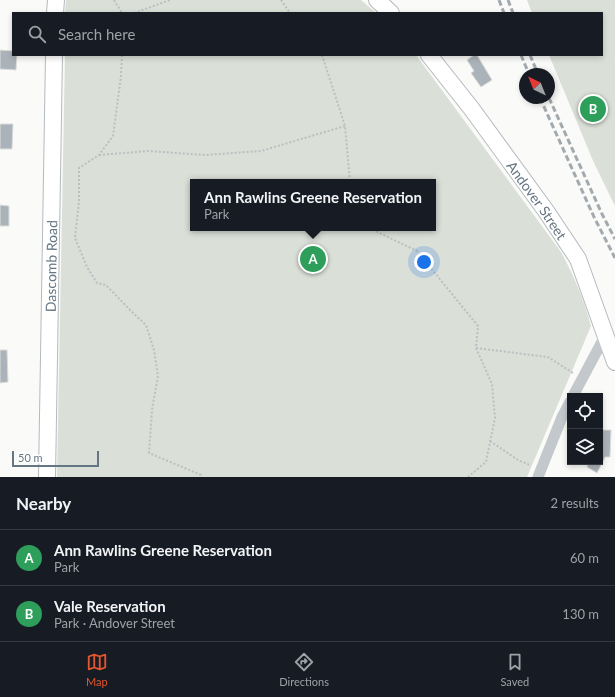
<!DOCTYPE html>
<html lang="en">
<head>
<meta charset="utf-8">
<style>
  :root { --surface:#171b24; --page:#242831; --text:#f1f3f6; --muted:#9ea1a6; --line:#363941; --accent:#e4572e }
  body { margin:0; font-family:Lato,sans-serif; background:var(--page); color:var(--text) }
  .controls { position:absolute; right:12px; bottom:12px; display:grid; overflow:hidden; border-radius:0px; box-shadow:0 2px 6px #0003 }
  .controls button { width:36px; height:36px; display:grid; place-items:center; padding:0; border:0; border-bottom:1px solid var(--line); background:var(--surface); color:var(--text); font:20px sans-serif }
  .compass { position:absolute; left:519px; top:68px; width:36px; height:36px; border-radius:50%; background:var(--surface); box-shadow:0 2px 6px #0003; rotate:317deg }
  .scale { position:absolute; left:12px; bottom:10px; width:87px; box-sizing:border-box; padding-left:4px; border:2px solid #657683; border-top:0; font-size:11px; line-height:14px; white-space:nowrap; color:#657683; -webkit-text-stroke:3px #fff; paint-order:stroke }
  .you { position:absolute; left:424px; top:262px; width:14px; height:14px; margin:-10px; border:3px solid #fff; border-radius:50%; background:#1a73e8; box-shadow:0 0 0 6px #1a73e833 }
  .badge { display:grid; place-items:center; width:26px; height:26px; border-radius:50%; background:var(--accent); color:#fff; font-size:13px; font-weight:700 }
  .pin { position:absolute; translate:-50% -50%; border:2px solid #fff; box-shadow:0 1px 4px #0006 }
  .popup { position:absolute; left:190px; top:179px; width:246px; height:52px; box-sizing:border-box; display:grid; place-content:center; border-radius:0px; background:var(--surface); filter:drop-shadow(0 1px 3px #0005); font-size:13px; white-space:nowrap; color:var(--muted) }
  .popup b { font-size:15px; color:var(--text) }
  .popup::after { content:''; position:absolute; left:50%; top:100%; margin-left:-8px; border:8px solid transparent; border-top-color:var(--surface) }
  .list { margin:0; padding:0; list-style:none }
  h2 { display:flex; justify-content:space-between; align-items:center; height:52px; margin:0; padding:0 16px; font-size:17px }
  h2 small { font-size:13px; font-weight:400; color:var(--muted) }
  .list li { display:grid; grid-template-columns:26px 1fr auto; gap:12px; align-items:center; box-sizing:border-box; height:56px; padding:0 16px; border-top:1px solid var(--line) }
  .list b { display:block; font-size:15px; white-space:nowrap }
  .list p { margin:0; font-size:13px; white-space:nowrap; color:var(--muted) }
  .list em { font-size:13px; font-style:normal; color:var(--muted) }
  .icon { flex:none; width:22px; height:22px; fill:none; stroke:currentColor; stroke-width:2; stroke-linecap:round; stroke-linejoin:round }
  .map { position:relative; flex:none; width:615px; height:477px; overflow:hidden }
  .search { position:absolute; background:var(--surface); box-shadow:0 2px 6px #0003; left:12px; right:12px; top:12px; height:44px; display:flex; align-items:center; gap:10px; box-sizing:border-box; padding:0 14px; border-radius:0px; color:var(--muted); font-size:15px }
  .sheet { height:164px; background:var(--surface) }
  nav { display:flex; justify-content:space-around; align-items:center; box-sizing:border-box; height:56px; border-top:1px solid var(--line); background:var(--surface); font-size:11px; color:var(--muted) }
  nav a { display:grid; justify-items:center; gap:2px }
  nav .on { color:var(--accent) }
  .map>svg:first-child { display:block }
</style>
</head>
<body>
<div class="map">
<svg width="615" height="477" viewBox="0 0 615 477">
  <rect width="100%" height="100%" fill="#fafaf8"/>
  <path fill="#dadfd7" fill-rule="evenodd" d="M66 0H361L376 13H65Z
    M527 0H615V206L594 163 549 55H602V13H532Z
    M65 55H416L561 252C574 276 584 300 591 326L527 477H57ZM193 182H433V228H193Z"/>
  <path fill="#aab3b9" stroke="#dcdcda" d="M0 50 13 51V55H17L16 70 0 69Z
    M474 55H477L492 80 481 87 471 73 474 71 467 60Z
    M0 124H13L12 149H0Z
    M0 205 9 206V226H0Z
    M0 350H7L8 382 0 383Z
    M600 430H611L610 457H605L597 473 587 467 589 462H600Z"/>
  <g fill="none" stroke-linecap="round" stroke-linejoin="round">
    <defs>
      <g id="secondary">
        <path d="M377 0 391 13"/>
        <path d="M55 13 56 0"/>
        <path id="s1" d="M429 55 471 108 546 211 578 259 615 362"/>
        <path id="s2" d="M47 477 54 55"/>
      </g>
    </defs>
    <use href="#secondary" stroke="#b3babf" stroke-width="18"/>
    <path stroke="#bbbfc2" stroke-width="2" stroke-dasharray="2 2" stroke-linecap="butt" d="M114 0 122 13
      M281 0 290 13
      M134 13 170 0
      M122 55 121 76 113 136 99 155 79 168V202L75 238 87 267 97 283 106 285 131 311 146 325 154 350 158 376 152 410 149 453 201 475V477
      M322 55 345 126 350 182
      M99 155 148 151 205 155 261 151 345 126
      M369 228 417 251 478 326 476 348 492 384 495 418 486 462 468 477
      M476 348 548 357 573 373
      M490 441 518 460 530 465"/>
    <path stroke="#c3c8cc" stroke-width="11" d="M573 396 605 336
      M538 477 562 417 570 402"/>
    <use href="#secondary" stroke="#fff" stroke-width="16"/>
    <path stroke="#a2aab0" stroke-width="3" stroke-dasharray="6 3" stroke-linecap="butt" d="M499 0 504 13
      M508 0 513 13
      M521 55 529 74
      M530 55 538 74
      M540 98 594 217 615 258
      M549 98 602 214 615 239"/>
  </g>
  <g text-anchor="middle" dominant-baseline="central" stroke-width="4" stroke-linejoin="round" paint-order="stroke">
    <g font-size="14" fill="#657683" stroke="#fff">
      <text stroke="none"><textPath href="#s1" startOffset="181">Andover Street</textPath></text>
      <text stroke="none"><textPath href="#s2" startOffset="211">Dascomb Road</textPath></text>
    </g>
  </g>
</svg>
<div class="controls">
<button><svg class="icon" aria-label="locate" viewBox="0 0 24 24"><circle cx="12" cy="12" r="6"/><path d="M12 2v4M12 18v4M2 12h4M18 12h4"/></svg></button>
<button><svg class="icon" aria-label="layers" viewBox="0 0 24 24"><path d="M12 4l9 5-9 5-9-5zM3 14l9 5 9-5"/></svg></button>
</div>
<svg class="compass" viewBox="-18 -18 36 36"><path d="M0-13l5 13h-10z" fill="#e53935"/><path d="M0 13l5-13h-10z" fill="#9ea1a6"/></svg>
<div class="scale">50 m</div>
<div class="you"></div>
<div class="pin badge" style="left:313px;top:259px;background:#2e9e5b">A</div>
<div class="popup"><b>Ann Rawlins Greene Reservation</b>Park</div>
<div class="pin badge" style="left:593px;top:109px;background:#2e9e5b">B</div>
<div class="search"><svg class="icon" aria-label="search" viewBox="0 0 24 24"><circle cx="10" cy="10" r="6"/><path d="M15 15l6 6"/></svg>Search here</div>
</div>
<section class="sheet">
<h2>Nearby<small>2 results</small></h2>
<ul class="list">
<li><span class="badge" style="background:#2e9e5b">A</span><div><b>Ann Rawlins Greene Reservation</b><p>Park</p></div><em>60 m</em></li>
<li><span class="badge" style="background:#2e9e5b">B</span><div><b>Vale Reservation</b><p>Park · Andover Street</p></div><em>130 m</em></li>
</ul>
</section>
<nav>
<a class="on"><svg class="icon" aria-label="map" viewBox="0 0 24 24"><path d="M3 6l6-2 6 2 6-2v14l-6 2-6-2-6 2zM9 4v14M15 6v14"/></svg>Map</a>
<a><svg class="icon" aria-label="directions" viewBox="0 0 24 24"><path d="M12 3l9 9-9 9-9-9zM9 14v-3h6M13 9l2 2-2 2"/></svg>Directions</a>
<a><svg class="icon" aria-label="saved" viewBox="0 0 24 24"><path d="M7 4h10v16l-5-4-5 4z"/></svg>Saved</a>
</nav>
</body>
</html>
